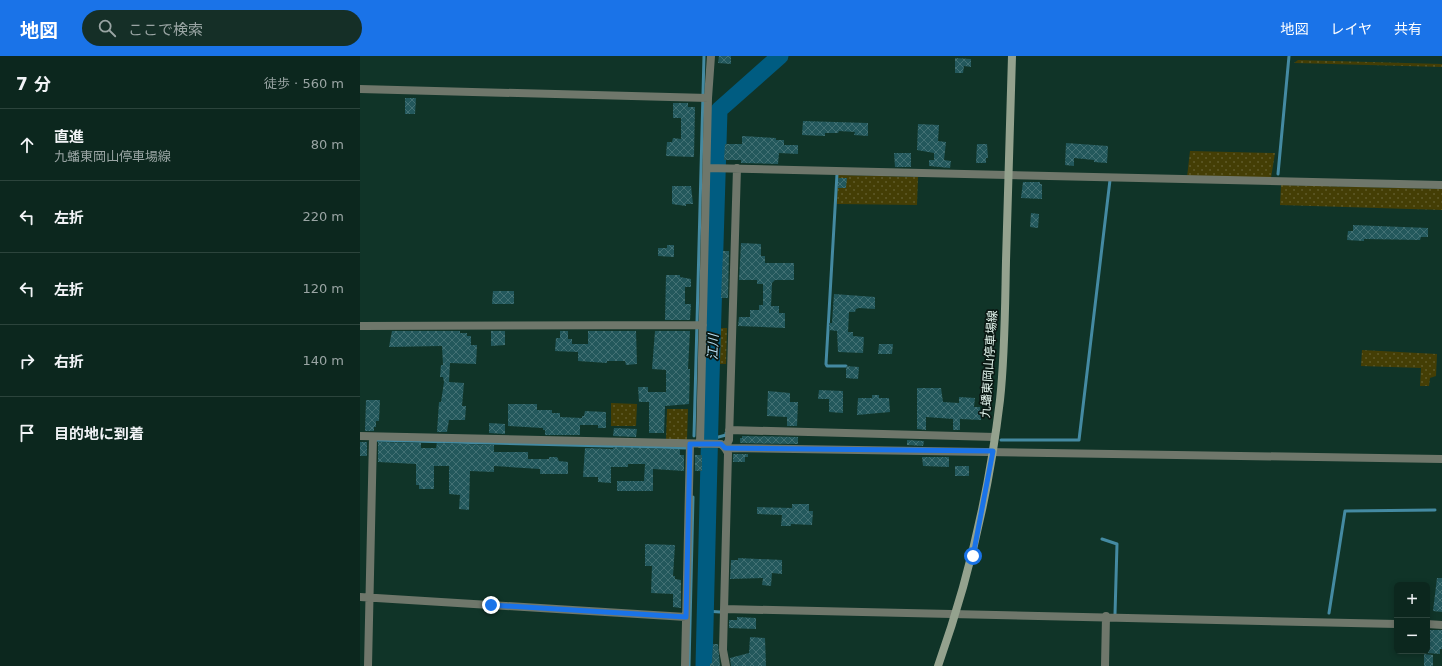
<!DOCTYPE html>
<html lang="ja">
<head>
<meta charset="utf-8">
<style>
  :root { --surface:#0c271e; --page:#152f27; --text:#f1f3f6; --muted:#9aa5a4; --line:#2c443c; --accent:#1a73e8 }
  body { margin:0; font-family:"DejaVu Sans","Noto Sans JP",sans-serif; background:var(--page); color:var(--text) }
  .controls { position:absolute; right:12px; bottom:12px; display:grid; overflow:hidden; border-radius:6px; box-shadow:0 2px 6px #0003 }
  .controls button { width:36px; height:36px; display:grid; place-items:center; padding:0; border:0; border-bottom:1px solid var(--line); background:var(--surface); color:var(--text); font:20px sans-serif }
  .stop { position:absolute; width:12px; height:12px; margin:-9px; border:3px solid #1a73e8; border-radius:50%; background:#fff }
  .stop.end { background:#1a73e8; border-color:#fff; box-shadow:0 1px 4px #0008 }
  .list { margin:0; padding:0; list-style:none }
  h2 { display:flex; justify-content:space-between; align-items:center; height:52px; margin:0; padding:0 16px; font-size:17px }
  h2 small { font-size:13px; font-weight:400; color:var(--muted) }
  .list li { display:grid; grid-template-columns:26px 1fr auto; gap:12px; align-items:center; box-sizing:border-box; height:72px; padding:0 16px; border-top:1px solid var(--line) }
  .list b { display:block; font-size:15px; white-space:nowrap }
  .list p { margin:0; font-size:13px; white-space:nowrap; color:var(--muted) }
  .list em { font-size:13px; font-style:normal; color:var(--muted) }
  .icon { flex:none; width:22px; height:22px; fill:none; stroke:currentColor; stroke-width:2; stroke-linecap:round; stroke-linejoin:round }
  .map { position:relative; flex:none; width:1082px; height:610px; overflow:hidden }
  header { display:flex; align-items:center; gap:24px; box-sizing:border-box; height:56px; padding:0 20px; background:var(--accent); color:#fff }
  header strong { font-size:19px }
  nav { display:flex; gap:22px; margin-inline-start:auto; font-size:14px }
  .search { width:280px; height:36px; background:var(--page); display:flex; align-items:center; gap:10px; box-sizing:border-box; padding:0 14px; border-radius:22px; color:var(--muted); font-size:15px }
  main { display:flex }
  aside { flex:1; background:var(--surface) }
  .map>svg:first-child { display:block }
</style>
</head>
<body>
<header>
<strong>地図</strong>
<div class="search"><svg class="icon" aria-label="search" viewBox="0 0 24 24"><circle cx="10" cy="10" r="6"/><path d="M15 15l6 6"/></svg>ここで検索</div>
<nav><a>地図</a><a>レイヤ</a><a>共有</a></nav>
</header>
<main>
<aside>
<h2>7 分<small>徒歩 · 560 m</small></h2>
<ul class="list">
<li><svg class="icon" aria-label="ahead" viewBox="0 0 24 24"><path d="M12 20V5M6 11l6-6 6 6"/></svg><div><b>直進</b><p>九蟠東岡山停車場線</p></div><em>80 m</em></li>
<li><svg class="icon" aria-label="left" viewBox="0 0 24 24"><path d="M17 20v-9H6M10 6l-5 5 5 5"/></svg><div><b>左折</b></div><em>220 m</em></li>
<li><svg class="icon" aria-label="left" viewBox="0 0 24 24"><path d="M17 20v-9H6M10 6l-5 5 5 5"/></svg><div><b>左折</b></div><em>120 m</em></li>
<li><svg class="icon" aria-label="right" viewBox="0 0 24 24"><path d="M7 20v-9h11M14 6l5 5-5 5"/></svg><div><b>右折</b></div><em>140 m</em></li>
<li><svg class="icon" aria-label="arrive" viewBox="0 0 24 24"><path d="M6 21V4h12l-3 4 3 4H6"/></svg><div><b>目的地に到着</b></div></li>
</ul>
</aside>
<div class="map">
<svg width="1082" height="610" viewBox="0 0 1082 610">
  <defs>
    <pattern id="grass-dots" width="8" height="8" patternUnits="userSpaceOnUse"><rect width="8" height="8" fill="#443e05"/><path d="M2 2h.1M6 6h.1" fill="none" stroke="#5f5b2a" stroke-width="1.8" stroke-linecap="round"/></pattern>
    <pattern id="building-cross-hatch" width="8" height="8" patternUnits="userSpaceOnUse"><rect width="8" height="8" fill="#23585c"/><path d="M0 0l8 8M0 8l8-8" fill="none" stroke="#437174"/></pattern>
  </defs>
  <rect width="100%" height="100%" fill="#103428"/>
  <path fill="url(#grass-dots)" d="M938 4 1082 8V11L934 7Z
    M830 95 915 97 911 122 827 121Z
    M478 119 558 121 557 149 477 148Z
    M921 129 1082 133V154L920 149Z
    M359 272H367L366 308H358Z
    M1002 294 1077 298 1076 320 1070 322 1069 330H1060L1061 312 1001 310Z
    M251 347 277 348 276 370H251Z
    M307 353H328L327 384 306 383Z"/>
  <g fill="none" stroke-linecap="round" stroke-linejoin="round">
    <path stroke="#448aa2" stroke-width="3" d="M477 118 466 308 467 310H486
      M918 118 929 0
      M334 380 344 0
      M351 383 366 379V377
      M15 384 328 392
      M641 384H719L750 124
      M742 483 757 488 755 558
      M346 555 360 556
      M969 557 985 455 1075 454
      M329 610 333 441"/>
    <path stroke="#005c81" stroke-width="17" d="M344 610C348 425 353 239 359 54L420 0"/>
  </g>
  <path fill="url(#building-cross-hatch)" d="M359 0H371V8L358 7Z
    M595 2 611 3V11L604 10 603 17H595Z
    M45 42H56L55 58H45Z
    M313 47H328V51H335L334 101 306 100 307 86H312L313 82 321 83V62H313Z
    M443 65 508 67V80L494 79 495 76 479 75 478 77H465V80L442 79Z
    M558 68 579 69 578 85 586 86 584 104 591 105 590 112 569 110V104H574V97L557 94Z
    M382 80 416 82V84H424V89H438V98L419 97 418 108 381 107V104H364L365 88H382Z
    M706 87 748 90 747 107 734 106V104L714 102V110L705 109Z
    M617 88H627L628 102H626V107H616Z
    M534 97H551V111H535Z
    M478 122H487L486 132H478Z
    M663 126H680V128H682V143L661 142Z
    M312 130H331L333 148H326V150L312 148Z
    M671 157 679 158 678 172 670 171Z
    M993 169 1068 172V181H1061L1060 184 1004 183V185L987 184 988 175H993Z
    M381 187 401 188V200H405V207H434V224H415L412 227 411 250H419V257H425V272L378 270 379 261H390V254H399V249H403V228H397V224H379Z
    M307 189H314V201L298 200V192H307Z
    M363 195H369L368 242H361Z
    M306 219H320V221L331 223V231H325V248H331L330 264H305Z
    M133 235H154V248H132Z
    M474 238 515 241V253L499 252 496 253 495 256H489L488 276H493V280L504 281 503 297 478 296 477 275 469 274V267H472Z
    M32 275H100V277H107V280H111V289H117L116 308 90 307 89 326 104 327 102 350H106L105 364H89L87 376H77L79 346H81L84 326 83 321H80L81 309H83L82 290 29 291Z
    M131 275H145V289L131 290Z
    M200 275H208V283H212V288H228V275H276L277 308 266 309 265 305H247V307L218 305V296L195 295 196 282H200Z
    M295 275H330L328 313H330L329 348 305 350 304 377H289V346H279L278 331H288V336H306V314L292 313Z
    M519 288H533L532 298H518Z
    M486 310 499 311 498 323 486 322Z
    M557 332H581L583 346 599 347V341L615 342 614 351H620L621 364 600 363V374H593V363L566 361V374L557 373Z
    M459 334 483 335V357L469 356V343H458Z
    M408 335 430 337V346H438L437 370H427V361L407 360Z
    M512 339H519V342H529L530 356 497 359 498 342H512Z
    M6 344H20L19 365H16V371H14V375H5Z
    M148 348H177V354H192V357H200V361L222 362V360H224L225 355 246 356V372H238V369H220V379H185V374H183V372L148 370Z
    M129 367 145 368V378L129 377Z
    M254 372 277 373 276 381 253 380Z
    M382 380 438 381V388L380 387V382H382Z
    M547 384 564 385 563 390 547 389Z
    M0 386H7V400H0Z
    M18 386 61 387V392H76L77 387 134 389V396H168V403H189V401H197L199 405 208 406V418H180V413L134 410V416L110 415 109 454 99 453 100 439 89 438V410H74V433H59V429H56V408L18 406Z
    M253 391 320 393V399H324V415L293 413V435H257V425H284L285 408H268V411H251V427L238 426V421H223L225 392 253 393Z
    M373 398H388V401H385V406H373Z
    M335 399H342V415H335Z
    M562 401H589V411L563 410Z
    M595 410H609V420H595Z
    M432 448H449V455H453L452 469 431 468V470H421L422 459 397 458V451L432 452Z
    M285 488 315 489 313 520H315V523L321 524V552L313 551V538L291 537 292 510H285Z
    M378 502 422 504V518L412 517 411 530 402 529 403 522 370 523 371 504H378Z
    M1077 522H1082V556L1073 555Z
    M377 561 396 562V573L369 572V564H377Z
    M1067 574H1082V593H1080V598L1067 597Z
    M390 581 405 582 406 610H371L370 602 389 597Z
    M353 588H358L360 610H350V608L352 607Z
    M1064 598 1073 599V610H1064Z"/>
  <g fill="none" stroke-linecap="round" stroke-linejoin="round">
    <path stroke="#6f776b" stroke-width="8" d="M0 33 348 42
      M347 112 1082 129
      M377 112 369 384 365 392 1082 403
      M0 270 343 269
      M369 374 635 381
      M0 380 361 388 365 392 368 397 363 594 366 610
      M340 388 348 42 351 0
      M0 541 326 561
      M364 553 1037 568
      M1067 568 1082 569
      M8 610 13 381
      M325 610 330 388
      M745 610 746 560"/>
    <path stroke="#94a28e" stroke-width="8" d="M578 610C609 523 629 437 640 344 645 298 645 251 646 205 648 137 650 68 652 0"/>
  </g>
  <g fill="none" stroke-linecap="round" stroke-linejoin="round">
    <path stroke="#1a73e8" stroke-width="5" d="M131 549 326 561 330 388H361L365 392 633 395 613 500"/>
  </g>
  <g text-anchor="middle" dominant-baseline="central" stroke-width="3.5" stroke-linejoin="round" paint-order="stroke">
    <g font-size="12" fill="#e4f7ef" stroke="#0a1813">
      <text transform="translate(629 308) rotate(-86)">九蟠東岡山停車場線</text>
    </g>
    <g font-size="13" font-style="italic" fill="#bae0f6" stroke="#0a1813">
      <text transform="translate(353 291) rotate(-88)">江川</text>
    </g>
  </g>
</svg>
<div class="controls">
<button>+</button>
<button>−</button>
</div>
<div class="stop" style="left:613px;top:500px"></div>
<div class="stop end" style="left:131px;top:549px"></div>
</div>
</main>
</body>
</html>
